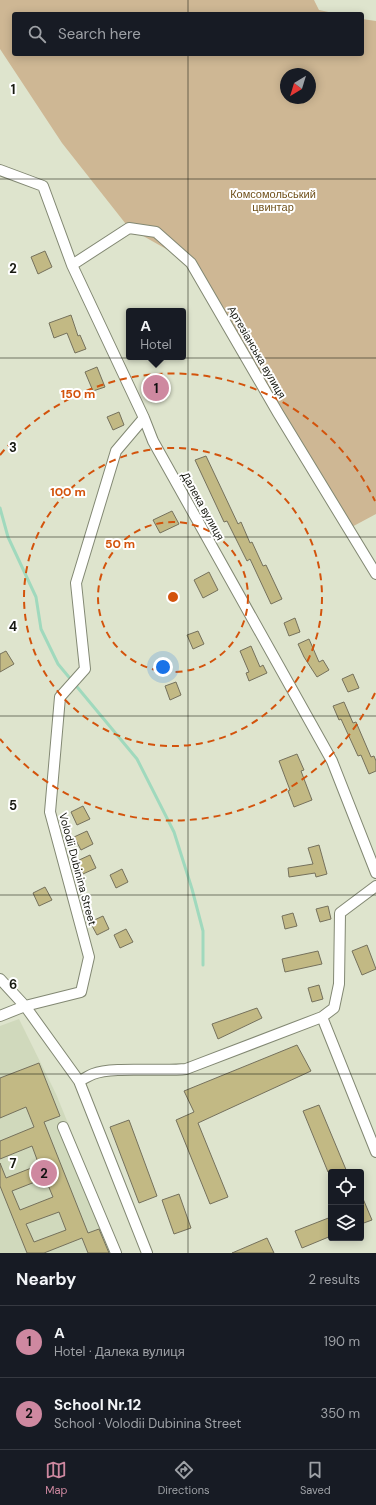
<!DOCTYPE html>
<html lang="en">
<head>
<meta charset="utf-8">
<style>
  :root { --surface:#171b24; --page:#242831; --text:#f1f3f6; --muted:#9ea1a6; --line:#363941; --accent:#ce88a0 }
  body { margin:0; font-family:"DM Sans",sans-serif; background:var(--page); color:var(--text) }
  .controls { position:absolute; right:12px; bottom:12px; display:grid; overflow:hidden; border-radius:4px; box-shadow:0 2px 10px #0003 }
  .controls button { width:36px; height:36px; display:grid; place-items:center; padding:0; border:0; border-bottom:1px solid var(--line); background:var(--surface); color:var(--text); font:20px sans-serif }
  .compass { position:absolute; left:280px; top:68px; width:36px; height:36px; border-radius:50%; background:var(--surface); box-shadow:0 2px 10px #0003; rotate:218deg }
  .you { position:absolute; left:163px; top:667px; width:14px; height:14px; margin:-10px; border:3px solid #fff; border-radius:50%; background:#1a73e8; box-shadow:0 0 0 6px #1a73e833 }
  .badge { display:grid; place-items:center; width:26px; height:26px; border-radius:50%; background:var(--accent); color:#111; font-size:13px; font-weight:700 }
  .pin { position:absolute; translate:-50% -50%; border:2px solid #fff; box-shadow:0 1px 4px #0006 }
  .popup { position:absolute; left:126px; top:308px; width:60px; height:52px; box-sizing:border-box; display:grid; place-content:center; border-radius:4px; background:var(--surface); filter:drop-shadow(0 1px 3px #0005); font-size:13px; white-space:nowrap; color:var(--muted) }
  .popup b { font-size:15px; color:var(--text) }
  .popup::after { content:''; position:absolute; left:50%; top:100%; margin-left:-8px; border:8px solid transparent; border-top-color:var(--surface) }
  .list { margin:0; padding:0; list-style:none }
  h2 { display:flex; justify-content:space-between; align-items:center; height:52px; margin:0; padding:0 16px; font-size:17px }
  h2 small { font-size:13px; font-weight:400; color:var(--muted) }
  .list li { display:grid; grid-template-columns:26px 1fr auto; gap:12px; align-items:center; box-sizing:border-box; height:72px; padding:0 16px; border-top:1px solid var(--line) }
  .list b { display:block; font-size:15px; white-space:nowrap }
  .list p { margin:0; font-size:13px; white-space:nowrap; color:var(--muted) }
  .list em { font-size:13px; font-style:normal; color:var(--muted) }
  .icon { flex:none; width:22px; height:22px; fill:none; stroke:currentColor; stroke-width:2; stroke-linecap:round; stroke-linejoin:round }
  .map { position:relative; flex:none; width:376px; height:1253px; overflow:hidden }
  .search { position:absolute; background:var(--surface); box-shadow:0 2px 10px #0003; left:12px; right:12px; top:12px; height:44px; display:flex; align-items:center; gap:10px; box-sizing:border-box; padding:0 14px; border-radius:4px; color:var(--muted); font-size:15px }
  .sheet { height:196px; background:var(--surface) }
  nav { display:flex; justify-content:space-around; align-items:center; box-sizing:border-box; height:56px; border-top:1px solid var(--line); background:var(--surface); font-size:11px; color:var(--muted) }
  nav a { display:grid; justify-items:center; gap:2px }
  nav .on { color:var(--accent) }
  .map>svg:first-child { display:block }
</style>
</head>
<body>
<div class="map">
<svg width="376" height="1253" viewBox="0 0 376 1253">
  <rect width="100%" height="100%" fill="#dee4cd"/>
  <path fill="#d0d9bc" d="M19 1019 56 1094 121 1253H0V1026Z"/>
  <path fill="#ceb794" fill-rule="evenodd" d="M0 0H314L319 10 338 14H14V54H362V19L376 21V514L348 529 191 263 129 228 62 143 0 49ZM286 74H310V98H286Z"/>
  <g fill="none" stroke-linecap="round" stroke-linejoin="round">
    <path stroke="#a0d9bd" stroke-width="3" d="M0 508 8 537 36 597 41 629 58 664 137 759 174 832 192 889 203 931V965"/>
  </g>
  <path fill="#c2b984" stroke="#75715c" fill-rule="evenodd" d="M45 251 52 267 38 274 31 257Z
    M71 315 78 336 80 335 86 349 75 353 67 333 54 338 49 323Z
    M97 367 105 387 93 391 85 372Z
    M119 412 124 425 113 430 107 417Z
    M206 456 238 524 241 522 250 543 252 542 263 566 266 565 282 599 271 604 250 559 247 561 227 521 224 522 195 460Z
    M172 511 179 524 160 533 153 520Z
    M209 572 218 590 203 598 194 580Z
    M295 618 300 632 289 636 284 623Z
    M198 631 204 644 193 649 187 635Z
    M309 639 319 662 323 660 329 670 317 677 304 657 298 644Z
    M251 646 260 667 263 665 267 673 249 681 246 673 249 672 240 651Z
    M6 651 14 664 0 672V654Z
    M353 674 359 688 348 692 342 679Z
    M176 682 181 695 170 700 165 686Z
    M344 702 353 723 356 722 371 757 374 756 376 761V771L369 774 361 755 358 756 341 719 339 720 333 706Z
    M297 754 304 770 301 771 312 800 294 807 288 791 290 790 279 761Z
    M83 806 90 819 77 825 71 812Z
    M87 831 93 844 81 850 74 837Z
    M319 845 327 874 316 877 315 873 289 877 288 868 313 864 308 848Z
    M90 855 96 868 83 874 77 861Z
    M122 869 128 882 116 888 110 875Z
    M45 887 52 900 39 906 33 893Z
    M328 906 331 919 320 922 316 909Z
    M293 913 297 926 285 929 282 916Z
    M103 916 109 929 97 935 90 922Z
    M126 929 133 942 120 948 114 935Z
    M367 945 376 969 362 975 352 951Z
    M318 951 322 964 285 972 282 959Z
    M319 985 323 999 312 1002 308 988Z
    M257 1008 262 1018 218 1039 212 1024Z
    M297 1045 311 1071 198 1123 228 1197 210 1204 176 1120 194 1112 184 1091Z
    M39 1063 60 1116 44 1122 88 1233 99 1229 109 1253H88L82 1238 44 1253H27L0 1186V1163L6 1178 39 1165 32 1146 0 1159V1141L34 1127 26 1107 0 1118V1078ZM45 1178 53 1197 20 1210 12 1191ZM59 1212 66 1230 34 1242 26 1224Z
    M319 1105 347 1172H328L303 1111Z
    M129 1120 157 1196 139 1203 110 1127Z
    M179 1194 191 1228 174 1234 162 1200Z
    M361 1194 372 1220 361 1224Z
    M331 1217V1236L302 1248 295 1231Z
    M267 1238 274 1253H232Z"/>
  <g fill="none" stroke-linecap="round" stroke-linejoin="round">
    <defs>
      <path id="street" d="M0 170 43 186 72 265 144 418 153 441 332 761 376 873
        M72 265 129 228 156 232 191 263 278 413 376 574
        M0 979 25 1006 79 1081 147 1253
        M0 1016 25 1006 81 992 89 957 50 812 60 697 85 669 76 583 116 451 144 418
        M322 1017 376 1152
        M79 1081C84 1079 88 1076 93 1074 113 1066 161 1072 186 1069L322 1017 334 1008 339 984 340 913 376 886
        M63 1127 116 1253"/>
    </defs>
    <use href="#street" stroke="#828873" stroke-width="12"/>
    <use href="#street" stroke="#fff" stroke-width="10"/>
  </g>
  <path fill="none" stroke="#171911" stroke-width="1" stroke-opacity="0.55" d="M188 0V14M188 54V1253M0 179H376M0 358H376M0 537H376M0 716H376M0 895H376M0 1074H376"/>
  <g fill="none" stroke="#d3530c" stroke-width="2" stroke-dasharray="7 5">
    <circle cx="173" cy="597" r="75"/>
    <circle cx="173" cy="597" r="149"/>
    <path d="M375 693A224 224 0 0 1 0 739M0 455A224 224 0 0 1 375 501"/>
  </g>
  <g text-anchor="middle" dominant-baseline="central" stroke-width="4" stroke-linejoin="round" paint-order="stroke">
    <g font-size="11" fill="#70511a" stroke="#fff">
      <text x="273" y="194">Комсомольський<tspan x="273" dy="13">цвинтар</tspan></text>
    </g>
    <g font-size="11" fill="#171911" stroke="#fff">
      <text transform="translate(257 352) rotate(60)">Артезіанська вулиця</text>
      <text transform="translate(203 506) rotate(61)">Далека вулиця</text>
      <text transform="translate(78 869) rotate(75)">Volodii Dubinina Street</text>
    </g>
  </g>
  <g font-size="13" text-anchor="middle" font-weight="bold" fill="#171911" stroke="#fff" stroke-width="4" stroke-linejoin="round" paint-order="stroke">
    <text x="13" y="94">1</text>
    <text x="13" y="273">2</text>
    <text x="13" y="452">3</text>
    <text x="13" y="631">4</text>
    <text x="13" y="810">5</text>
    <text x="13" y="989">6</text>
    <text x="13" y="1168">7</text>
  </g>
  <circle cx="173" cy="597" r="6" fill="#d3530c" stroke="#fff" stroke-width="2"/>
  <g font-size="12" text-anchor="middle" font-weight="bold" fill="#d3530c" stroke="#fff" stroke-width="4" stroke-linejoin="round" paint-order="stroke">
    <text x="78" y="398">150 m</text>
    <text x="68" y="496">100 m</text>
    <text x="120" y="548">50 m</text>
  </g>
</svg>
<div class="controls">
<button><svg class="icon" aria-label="locate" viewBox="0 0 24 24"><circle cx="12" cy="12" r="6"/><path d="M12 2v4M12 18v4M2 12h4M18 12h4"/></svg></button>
<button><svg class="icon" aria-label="layers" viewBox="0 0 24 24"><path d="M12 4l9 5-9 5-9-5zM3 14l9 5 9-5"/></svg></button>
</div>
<svg class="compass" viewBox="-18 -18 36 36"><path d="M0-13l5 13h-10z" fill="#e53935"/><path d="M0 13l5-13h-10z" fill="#9ea1a6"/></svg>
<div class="you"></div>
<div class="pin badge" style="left:156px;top:388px">1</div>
<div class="popup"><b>А</b>Hotel</div>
<div class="pin badge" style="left:44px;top:1173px">2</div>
<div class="search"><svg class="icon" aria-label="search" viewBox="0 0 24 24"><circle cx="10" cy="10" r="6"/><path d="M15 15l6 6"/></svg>Search here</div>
</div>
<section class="sheet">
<h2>Nearby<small>2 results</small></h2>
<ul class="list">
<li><span class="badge">1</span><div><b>А</b><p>Hotel · Далека вулиця</p></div><em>190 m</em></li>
<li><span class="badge">2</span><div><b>School Nr.12</b><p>School · Volodii Dubinina Street</p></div><em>350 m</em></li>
</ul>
</section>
<nav>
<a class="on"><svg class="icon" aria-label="map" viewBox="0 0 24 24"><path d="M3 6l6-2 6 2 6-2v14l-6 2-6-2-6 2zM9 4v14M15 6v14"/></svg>Map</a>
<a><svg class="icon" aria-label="directions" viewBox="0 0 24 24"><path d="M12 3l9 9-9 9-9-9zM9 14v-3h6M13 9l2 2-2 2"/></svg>Directions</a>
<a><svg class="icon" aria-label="saved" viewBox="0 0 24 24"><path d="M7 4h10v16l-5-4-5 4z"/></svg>Saved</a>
</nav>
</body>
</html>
